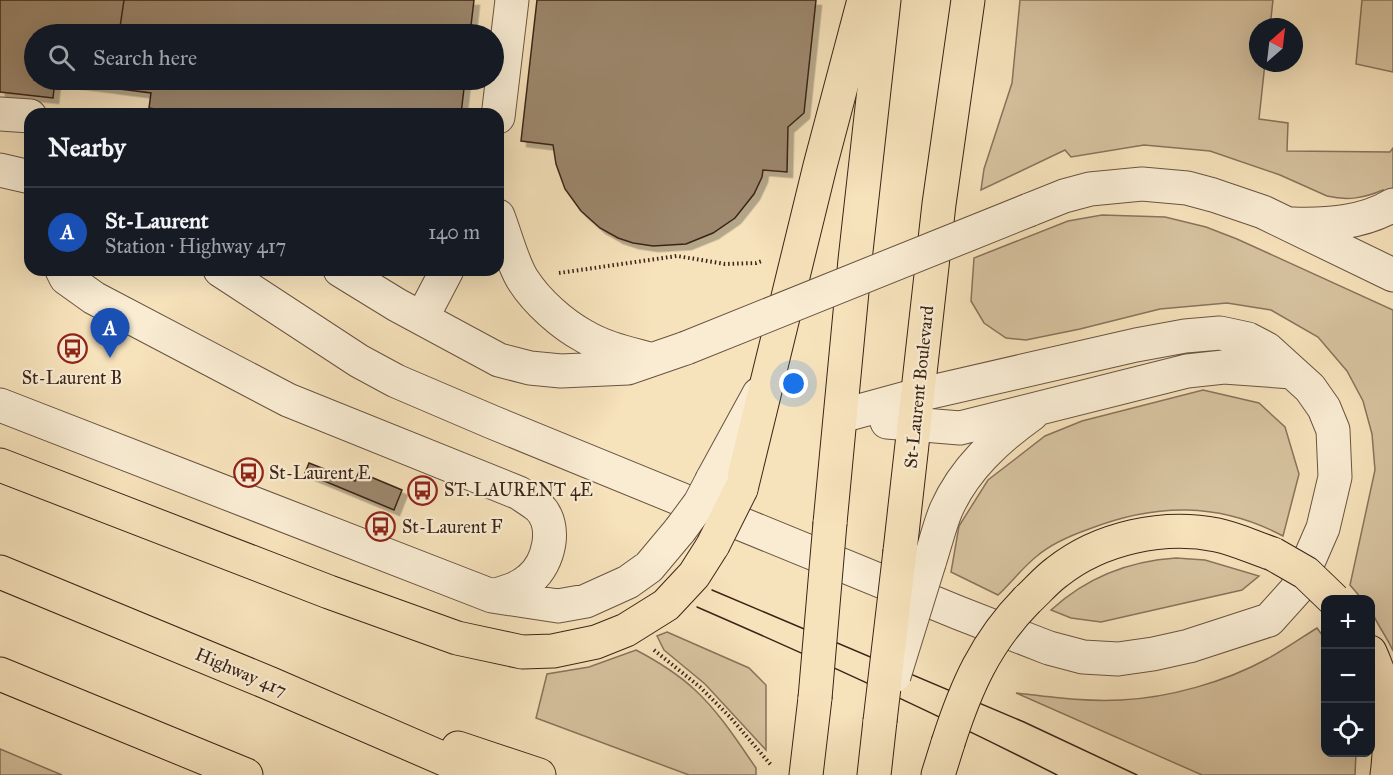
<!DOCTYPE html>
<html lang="en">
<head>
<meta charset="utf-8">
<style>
  :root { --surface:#171b24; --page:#20242c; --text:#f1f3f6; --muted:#9ea1a6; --line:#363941; --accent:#c59692 }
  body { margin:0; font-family:"IM FELL Great Primer",serif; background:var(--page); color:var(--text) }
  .controls { position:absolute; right:18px; bottom:18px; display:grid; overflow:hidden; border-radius:12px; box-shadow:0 6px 24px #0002 }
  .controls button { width:54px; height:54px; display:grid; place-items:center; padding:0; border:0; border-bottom:2px solid var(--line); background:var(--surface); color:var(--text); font:30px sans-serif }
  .compass { position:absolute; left:1249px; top:18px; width:54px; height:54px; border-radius:50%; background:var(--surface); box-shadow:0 6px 24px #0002; rotate:28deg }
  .you { position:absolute; left:794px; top:384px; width:21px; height:21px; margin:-15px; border:4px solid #fff; border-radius:50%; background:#1a73e8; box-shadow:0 0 0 9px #1a73e833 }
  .badge { display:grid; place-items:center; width:39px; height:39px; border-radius:50%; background:var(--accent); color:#fff; font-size:20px; font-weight:700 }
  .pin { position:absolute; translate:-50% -50px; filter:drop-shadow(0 2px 3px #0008) }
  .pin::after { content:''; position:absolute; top:32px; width:21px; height:18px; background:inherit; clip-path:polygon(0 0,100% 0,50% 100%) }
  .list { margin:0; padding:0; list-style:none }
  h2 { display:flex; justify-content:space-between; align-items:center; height:78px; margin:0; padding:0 24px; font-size:26px }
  h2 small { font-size:20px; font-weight:400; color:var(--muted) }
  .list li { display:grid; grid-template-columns:39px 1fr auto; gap:18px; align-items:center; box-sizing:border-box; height:90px; padding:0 24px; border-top:2px solid var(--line) }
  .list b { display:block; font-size:22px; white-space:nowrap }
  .list p { margin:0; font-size:20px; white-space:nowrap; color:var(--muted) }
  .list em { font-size:20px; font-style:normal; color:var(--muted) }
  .icon { flex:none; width:33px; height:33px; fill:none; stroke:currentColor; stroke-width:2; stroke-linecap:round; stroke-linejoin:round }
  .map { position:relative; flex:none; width:1393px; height:775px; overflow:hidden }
  .search { position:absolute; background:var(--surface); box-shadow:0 6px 24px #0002; left:24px; top:24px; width:480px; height:66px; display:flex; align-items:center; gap:15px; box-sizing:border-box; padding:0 21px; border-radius:33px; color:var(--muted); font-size:22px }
  .panel { position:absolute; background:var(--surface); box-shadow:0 6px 24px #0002; left:24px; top:108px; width:480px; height:168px; border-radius:18px }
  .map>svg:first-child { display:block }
</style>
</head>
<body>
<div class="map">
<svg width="1393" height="775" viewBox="0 0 1393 775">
  <defs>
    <filter id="shadow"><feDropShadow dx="5.5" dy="5.5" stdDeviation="0" flood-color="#0004"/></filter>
  </defs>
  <rect width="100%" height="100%" fill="#f6e2bb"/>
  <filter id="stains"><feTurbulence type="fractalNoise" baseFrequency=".00333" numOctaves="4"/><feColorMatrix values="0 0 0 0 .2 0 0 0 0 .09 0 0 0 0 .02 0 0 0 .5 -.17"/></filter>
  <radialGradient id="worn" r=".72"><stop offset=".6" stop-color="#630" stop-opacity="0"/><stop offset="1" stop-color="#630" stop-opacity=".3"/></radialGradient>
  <path fill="#d6c29f" stroke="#88735c" stroke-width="1.5" d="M1020 0H1273L1270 27H1258V63H1265L1259 119 1288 123 1287 151 1390 152 1393 148V194L1389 197 1383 190C1364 198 1348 201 1327 196L1280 175 1210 151 1144 145 1071 157 1065 150 981 190 984 169 1012 83Z
    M1362 0H1393V72L1356 64Z
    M1102 215 1165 217 1206 227 1237 239 1393 310V651C1386 634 1370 617 1370 600L1362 599 1350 585 1375 470 1372 434 1363 401 1347 371 1318 337 1271 310 1227 303 1160 309 1080 329 1026 340 1006 338 984 323 971 301 974 258 1068 221Z
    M1203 390 1259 403 1285 427 1299 474 1283 536C1219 502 1156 503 1089 529 1072 535 1051 544 1037 556 1023 567 1011 583 998 595L951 572 959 526 988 480 1045 436 1082 421Z
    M1176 558 1205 560 1259 576 1242 590 1101 622 1071 618 1051 610C1086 578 1129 561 1176 558Z
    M1317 628 1325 639 1326 752 1356 753 1355 775H1202L1016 693C1051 697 1086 702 1121 700 1168 698 1225 682 1267 659 1284 650 1301 638 1317 628Z
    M667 632 749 668 766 685V750L705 684 664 650 657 636Z
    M636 650C657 661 678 674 695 690 719 712 738 742 756 768V775H689L536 718 547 674 589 667Z
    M0 749 62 775H0Z"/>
  <path fill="#9c876d" stroke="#3a2418" stroke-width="1.5" filter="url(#shadow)" d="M0 0H124L119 34H34V80H113L112 88 55 81 53 98 0 92Z
    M124 0H474L470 34H119Z
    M537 0H816L804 113 788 127 787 172 763 170 762 177 754 194 735 218 713 233 686 244 653 246 633 243 618 238 600 228 581 211 565 189 556 164 553 145 521 141Z
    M113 80H465L461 114H186L149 108 151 93 112 88Z
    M309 463 355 481 359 472 402 490 394 510 305 473Z"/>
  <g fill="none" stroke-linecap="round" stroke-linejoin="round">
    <defs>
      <path id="minor" d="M0 114 30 116
        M498 117 512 0
        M0 170 30 177
        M1029 210 1064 196 1090 189 1142 184 1187 188 1213 195 1263 212 1393 275
        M498 216C505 234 513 265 523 280 537 302 562 324 584 336 604 348 627 353 649 359
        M1293 224C1327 225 1363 223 1393 205
        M62 270 66 278 94 298 288 400 519 493C526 498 533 502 539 507 558 526 549 563 530 579 519 589 506 592 492 596
        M220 270 359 361 396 381 492 422 959 613 1049 648 1083 657 1118 659 1153 654 1189 646 1269 620 1296 590 1323 528 1335 477 1333 430 1324 408 1310 388 1267 349 1248 339 1220 333 1185 336 1136 345 918 395 841 416
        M340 270 397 305 499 360 530 368 561 371 628 368 686 348
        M422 318 447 270
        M0 405 492 596 558 606 586 601 628 582 649 567 680 530
        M887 422 960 428 1187 371 1224 367 1292 372
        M712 480 759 394
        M929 563C935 545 939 527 946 510 964 469 997 439 1032 414"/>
      <path id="major" d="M830 523 855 260 884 0
        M900 551 939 204 968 0
        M806 775 815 698
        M874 775 880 721"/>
      <path id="highway" d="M0 465 329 592 457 638 522 652 553 651 596 642 626 630 666 605 694 575 713 545
        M741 489 820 166 864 0
        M0 572 271 684 481 775
        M1027 600C1037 591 1046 580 1057 572 1100 538 1163 524 1217 535 1236 539 1255 548 1273 554
        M1370 652C1389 694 1393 730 1387 775
        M0 674 246 775
        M458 748 539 775
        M938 775 948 743"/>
    </defs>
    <use href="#minor" stroke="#695441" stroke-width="35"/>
    <use href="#major" stroke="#3a2418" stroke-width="35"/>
    <use href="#highway" stroke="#3a2418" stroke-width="35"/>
    <path stroke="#3a2418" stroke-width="4" stroke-dasharray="1.5 3" stroke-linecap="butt" d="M559 273 677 256 725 264 756 263 762 261
      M654 650 700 687 730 717 771 765"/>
    <use href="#minor" stroke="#f9ecd3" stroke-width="33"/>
    <use href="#major" stroke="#f6e2bb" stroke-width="33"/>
    <use href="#highway" stroke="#f6e2bb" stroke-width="33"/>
    <path stroke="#3a2418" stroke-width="1.5" d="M712 590 1024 722 1137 775
      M697 607C819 660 939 715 1057 775"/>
    <defs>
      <path id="minor-bridge" d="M686 348 1029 210
        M680 530 700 503 712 480
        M894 676 929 563"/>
      <path id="major-bridge" d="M815 698 830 523
        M880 721 900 551"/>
      <path id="highway-bridge" d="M713 545 741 489
        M1273 554 1306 573 1334 600
        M948 743C966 687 985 643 1027 600"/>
    </defs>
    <use href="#minor-bridge" stroke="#695441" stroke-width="35" stroke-linecap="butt"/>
    <use href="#major-bridge" stroke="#3a2418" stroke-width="35" stroke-linecap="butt"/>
    <use href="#highway-bridge" stroke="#3a2418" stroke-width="35" stroke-linecap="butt"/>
    <use href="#minor-bridge" stroke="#f9ecd3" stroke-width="33"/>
    <use href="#major-bridge" stroke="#f6e2bb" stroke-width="33"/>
    <use href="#highway-bridge" stroke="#f6e2bb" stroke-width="33"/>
  </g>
  <defs>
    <symbol id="bus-ring" viewBox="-11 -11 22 22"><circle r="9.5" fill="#f9ecd3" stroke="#8f2418" stroke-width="1.5"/><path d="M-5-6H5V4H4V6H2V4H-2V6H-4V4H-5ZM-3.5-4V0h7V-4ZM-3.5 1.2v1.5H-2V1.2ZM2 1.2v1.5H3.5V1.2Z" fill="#8f2418"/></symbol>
  </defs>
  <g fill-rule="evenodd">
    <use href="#bus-ring" x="56" y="332" width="33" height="33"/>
    <use href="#bus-ring" x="232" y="456" width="33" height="33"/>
    <use href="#bus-ring" x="406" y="474" width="33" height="33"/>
    <use href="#bus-ring" x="364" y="510" width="33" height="33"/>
  </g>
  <g text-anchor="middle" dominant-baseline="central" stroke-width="4.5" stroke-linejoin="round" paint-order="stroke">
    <g font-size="18" fill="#3a2418" stroke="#f9ecd3" text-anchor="start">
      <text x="72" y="378" text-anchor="middle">St-Laurent B</text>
      <text x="269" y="473">St-Laurent E</text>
      <text x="444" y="490">ST. LAURENT 4E</text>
      <text x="402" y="527">St-Laurent F</text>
    </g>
    <g font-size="18" fill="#3a2418" stroke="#f9ecd3">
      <text transform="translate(919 387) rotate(-84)">St-Laurent Boulevard</text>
      <text transform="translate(241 672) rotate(23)">Highway 417</text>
    </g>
  </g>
  <rect width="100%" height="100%" filter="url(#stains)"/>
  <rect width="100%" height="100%" fill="url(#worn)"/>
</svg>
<div class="controls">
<button>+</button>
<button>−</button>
<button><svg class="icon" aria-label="locate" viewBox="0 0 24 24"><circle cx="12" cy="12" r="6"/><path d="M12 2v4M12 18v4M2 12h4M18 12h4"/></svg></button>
</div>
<svg class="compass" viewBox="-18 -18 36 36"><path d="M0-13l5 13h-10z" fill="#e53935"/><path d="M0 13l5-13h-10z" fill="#9ea1a6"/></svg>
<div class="you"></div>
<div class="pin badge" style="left:110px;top:358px;background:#1a4fb4">A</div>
<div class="search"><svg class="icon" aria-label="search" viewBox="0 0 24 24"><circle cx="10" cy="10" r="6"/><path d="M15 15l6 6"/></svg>Search here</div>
<section class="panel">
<h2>Nearby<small></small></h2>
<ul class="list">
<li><span class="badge" style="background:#1a4fb4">A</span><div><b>St-Laurent</b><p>Station · Highway 417</p></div><em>140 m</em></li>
</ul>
</section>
</div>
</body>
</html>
